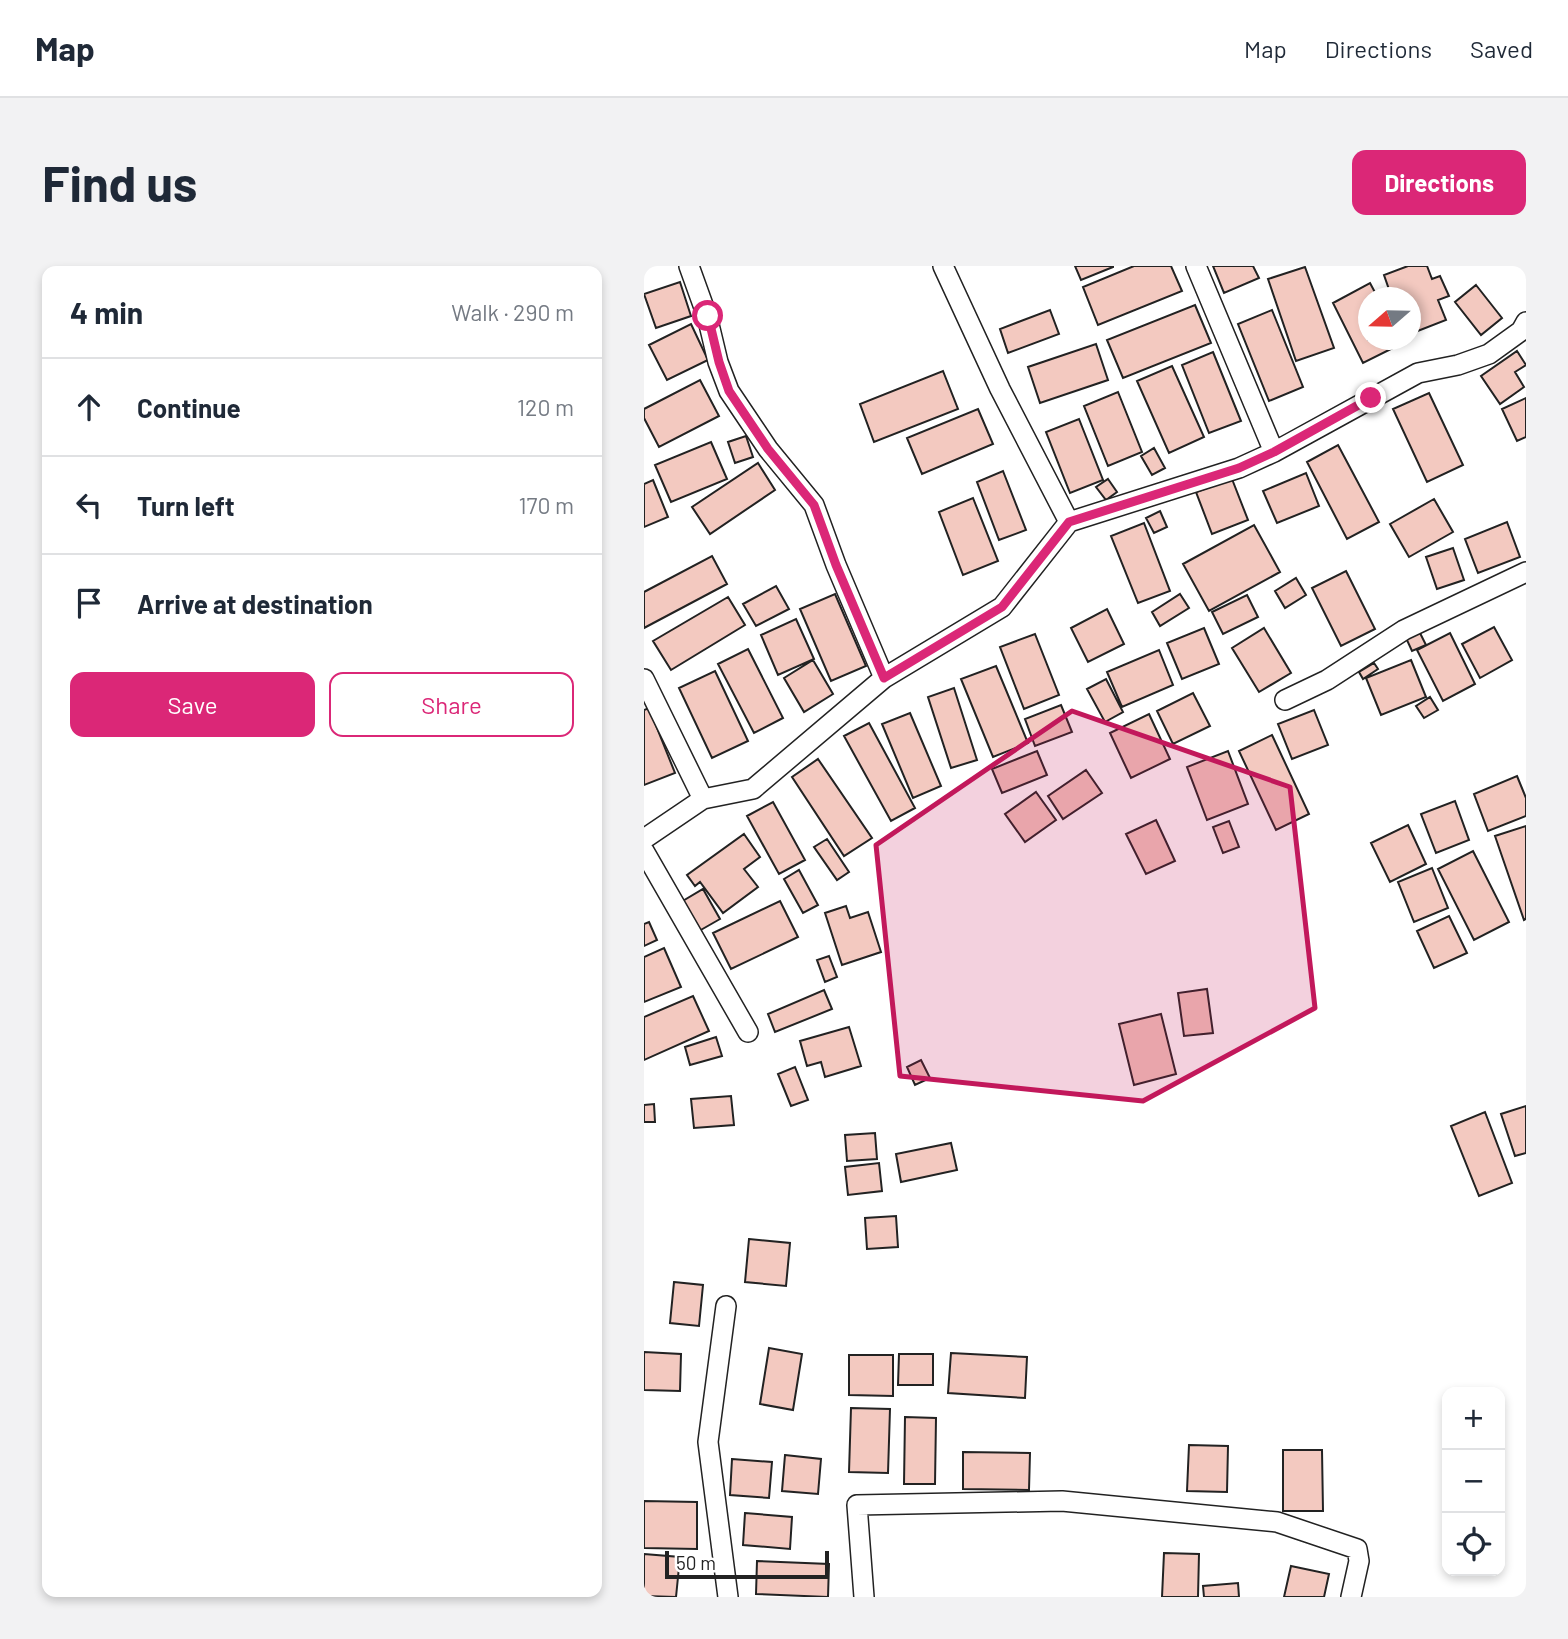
<!DOCTYPE html>
<html lang="en">
<head>
<meta charset="utf-8">
<style>
  :root { --surface:#fff; --page:#f2f2f3; --text:#1f2937; --muted:#747a83; --line:#e0e1e3; --accent:#db2777 }
  body { margin:0; font-family:Barlow,sans-serif; background:var(--page); color:var(--text) }
  .controls { position:absolute; right:21px; bottom:21px; display:grid; overflow:hidden; border-radius:14px; box-shadow:0 4px 10px #0003 }
  .controls button { width:63px; height:63px; display:grid; place-items:center; padding:0; border:0; border-bottom:2px solid var(--line); background:var(--surface); color:var(--text); font:35px sans-serif }
  .compass { position:absolute; left:714px; top:21px; width:63px; height:63px; border-radius:50%; background:var(--surface); box-shadow:0 4px 10px #0003; rotate:250deg }
  .scale { position:absolute; left:21px; bottom:18px; width:164px; box-sizing:border-box; padding-left:7px; border:4px solid #222; border-top:0; font-size:19px; line-height:24px; white-space:nowrap; color:#222; -webkit-text-stroke:5px #fff; paint-order:stroke }
  .stop { position:absolute; width:21px; height:21px; margin:-16px; border:5px solid #db2777; border-radius:50%; background:#fff }
  .stop.end { background:#db2777; border-color:#fff; box-shadow:0 2px 7px #0008 }
  .list { margin:0; padding:0; list-style:none }
  h2 { display:flex; justify-content:space-between; align-items:center; height:91px; margin:0; padding:0 28px; font-size:30px }
  h2 small { font-size:23px; font-weight:400; color:var(--muted) }
  .list li { display:grid; grid-template-columns:46px 1fr auto; gap:21px; align-items:center; box-sizing:border-box; height:98px; padding:0 28px; border-top:2px solid var(--line) }
  .list b { display:block; font-size:26px; white-space:nowrap }
  .list em { font-size:23px; font-style:normal; color:var(--muted) }
  .actions { display:flex; gap:14px; padding:21px 28px }
  .actions a { flex:1; padding:16px 0; border:2px solid var(--accent); border-radius:14px; text-align:center; font-size:24px; color:var(--accent) }
  .actions .main { background:var(--accent); color:#fff }
  .icon { flex:none; width:38px; height:38px; fill:none; stroke:currentColor; stroke-width:2; stroke-linecap:round; stroke-linejoin:round }
  .map { position:relative; flex:none; width:882px; height:1331px; overflow:hidden; border-radius:14px }
  header { display:flex; align-items:center; gap:42px; box-sizing:border-box; height:98px; padding:0 35px; background:var(--surface); border-bottom:2px solid var(--line) }
  header strong { font-size:33px }
  nav { display:flex; gap:38px; margin-inline-start:auto; font-size:24px }
  .intro { display:flex; align-items:center; justify-content:space-between; box-sizing:border-box; height:168px; padding:0 42px }
  h1 { margin:0; font-size:49px }
  .button { padding:18px 32px; border-radius:14px; background:var(--accent); color:#fff; font-size:24px; font-weight:700 }
  main { display:flex; gap:42px; padding:0 42px }
  aside { flex:1; background:var(--surface); border-radius:14px; box-shadow:0 4px 10px #0003 }
  .map>svg:first-child { display:block }
</style>
</head>
<body>
<header>
<strong>Map</strong>
<nav><a>Map</a><a>Directions</a><a>Saved</a></nav>
</header>
<div class="intro"><h1>Find us</h1><a class="button">Directions</a></div>
<main>
<aside>
<h2>4 min<small>Walk · 290 m</small></h2>
<ul class="list">
<li><svg class="icon" aria-label="ahead" viewBox="0 0 24 24"><path d="M12 20V5M6 11l6-6 6 6"/></svg><div><b>Continue</b></div><em>120 m</em></li>
<li><svg class="icon" aria-label="left" viewBox="0 0 24 24"><path d="M17 20v-9H6M10 6l-5 5 5 5"/></svg><div><b>Turn left</b></div><em>170 m</em></li>
<li><svg class="icon" aria-label="arrive" viewBox="0 0 24 24"><path d="M6 21V4h12l-3 4 3 4H6"/></svg><div><b>Arrive at destination</b></div></li>
</ul>
<div class="actions"><a class="main">Save</a><a>Share</a></div>
</aside>
<div class="map">
<svg width="882" height="1331" viewBox="0 0 882 1331">
  <rect width="100%" height="100%" fill="#fff"/>
  <path fill="#f3c9c0" stroke="#222" stroke-width="2" d="M431 0H469V1L437 14Z
    M490 0H527L538 25 454 59 439 21Z
    M569 0H609L615 12 580 27Z
    M764 0H783L788 13 796 10 805 30 794 34 802 54 766 68V32H748L740 9Z
    M661 1 690 82 652 95 624 13Z
    M36 16 47 50 12 62 0 28Z
    M726 17 734 32H724V74H755L757 78 719 97 689 37Z
    M832 19 858 52 837 69 811 36Z
    M551 39 567 77 479 112 463 74Z
    M406 44 415 68 364 87 356 63Z
    M628 44 659 121 625 135 594 58Z
    M47 58 64 94 23 114 5 79Z
    M452 78 464 114 396 137 384 101Z
    M873 85 882 99 871 106 880 121 856 138 837 110Z
    M569 86 597 155 565 167 538 99Z
    M528 100 560 171 525 187 493 115Z
    M299 105 314 143 230 176 216 138Z
    M56 114 75 150 15 181 0 152V143Z
    M474 126 498 186 464 200 440 140Z
    M785 127 819 199 783 216 749 143Z
    M882 132V171L873 175 858 143Z
    M334 143 349 178 278 208 263 172Z
    M435 153 459 214 426 227 402 166Z
    M102 170 109 191 91 197 84 176Z
    M67 176 83 213 27 236 11 199Z
    M694 179 735 256 703 273 663 196Z
    M510 182 521 202 508 209 497 190Z
    M114 197 131 224 66 268 48 241Z
    M359 205 382 264 355 274 333 216Z
    M662 207 675 240 633 257 619 225Z
    M464 213 473 226 462 234 452 221Z
    M588 213 604 254 568 268 552 226Z
    M9 214 24 251 0 261V218Z
    M329 232 354 295 319 309 295 246Z
    M790 233 809 266 765 291 746 258Z
    M516 245 523 261 510 267 502 252Z
    M863 256 876 291 834 307 821 273Z
    M500 257 526 325 494 337 467 270Z
    M610 259 636 306 565 345 539 298Z
    M809 282 820 314 793 323 782 291Z
    M68 290 83 318 0 362V326Z
    M702 305 731 363 697 380 668 322Z
    M652 312 662 329 641 342 631 325Z
    M132 320 145 343 112 360 99 338Z
    M191 328 222 400 187 415 156 343Z
    M536 328 545 342 516 360 508 346Z
    M603 329 614 351 579 368 568 346Z
    M84 331 101 359 27 404 9 375Z
    M463 343 480 378 444 396 427 362Z
    M152 353 170 393 134 409 117 369Z
    M850 361 868 394 836 412 818 378Z
    M560 362 575 398 538 413 523 377Z
    M620 362 647 407 615 426 588 382Z
    M775 365 782 379 768 385 762 372Z
    M806 367 831 418 799 435 773 384Z
    M391 368 415 429 380 443 356 381Z
    M104 383 139 452 110 467 74 398Z
    M515 384 529 419 478 441 463 406Z
    M169 394 189 428 160 446 140 412Z
    M767 394 782 431 737 449 722 412Z
    M730 397 734 403 719 413 715 406Z
    M352 400 384 477 349 491 317 413Z
    M71 405 104 475 68 492 35 422Z
    M462 413 479 446 461 456 443 423Z
    M310 422 333 494 307 502 284 431Z
    M549 427 566 460 529 478 513 445Z
    M786 431 794 444 780 452 772 440Z
    M417 439 428 466 391 480 381 453Z
    M5 442 31 507 0 519V444Z
    M670 444 684 479 648 493 634 458Z
    M266 447 297 520 269 532 238 458Z
    M505 448 526 493 487 512 466 467Z
    M225 457 271 542 247 555 200 470Z
    M628 469 665 548 632 564 595 485Z
    M393 485 403 509 358 527 348 503Z
    M584 485 604 538 563 554 543 501Z
    M174 493 228 572 200 590 148 511Z
    M442 504 458 527 419 553 404 530Z
    M873 510 882 532V550L844 565 830 528Z
    M392 526 412 554 381 576 361 548Z
    M811 535 825 574 792 587 777 548Z
    M129 536 161 594 135 608 103 550Z
    M512 554 531 595 502 608 482 568Z
    M585 555 595 581 579 587 569 561Z
    M764 559 782 598 746 616 727 577Z
    M882 560V653L880 654 851 570Z
    M100 568 116 591 100 603 114 621 79 647 56 616 51 620 43 609Z
    M183 573 205 606 193 614 170 581Z
    M829 585 865 656 830 674 794 603Z
    M788 602 804 642 770 656 754 616Z
    M155 604 174 639 159 647 140 613Z
    M59 623 76 653 55 665 37 636Z
    M136 635 154 671 87 703 69 667Z
    M202 640 206 652 224 646 237 686 198 699 181 647Z
    M805 650 823 687 790 702 773 665Z
    M5 656 13 674 0 680V658Z
    M20 682 37 721 0 736V691Z
    M185 690 193 711 181 716 173 694Z
    M563 723 569 767 540 770 534 727Z
    M180 724 188 743 131 766 124 748Z
    M49 730 65 765 0 794V751Z
    M517 748 532 808 490 819 475 758Z
    M205 761 217 800 181 811 177 796 163 800 156 775Z
    M72 771 78 790 46 799 41 781Z
    M277 794 286 812 271 819 263 801Z
    M151 801 164 834 147 840 134 808Z
    M87 830 90 859 50 862 47 833Z
    M10 838 11 856H0V839Z
    M882 840V887L871 890 857 848Z
    M841 846 868 917 835 930 807 860Z
    M231 867 233 893 203 895 201 869Z
    M307 877 313 904 257 916 252 888Z
    M235 897 238 925 204 929 201 901Z
    M252 950 254 981 223 983 221 952Z
    M105 973 146 977 142 1020 101 1016Z
    M30 1016 59 1019 55 1060 26 1057Z
    M125 1082 158 1088 149 1144 116 1138Z
    M0 1086 37 1088 36 1125 0 1124Z
    M307 1087 383 1091 381 1132 304 1127Z
    M255 1088H289V1119H254Z
    M205 1089H249V1130L205 1129Z
    M207 1142 246 1143 244 1207 205 1206Z
    M261 1151 292 1152 291 1218H260Z
    M545 1179 584 1180 583 1226 543 1225Z
    M639 1184H678L679 1245H639Z
    M319 1186 386 1187 385 1224 319 1223Z
    M141 1189 177 1193 174 1228 138 1225Z
    M88 1193 128 1196 125 1232 86 1229Z
    M0 1235 53 1236V1283L0 1282Z
    M101 1247 148 1251 146 1283 99 1279Z
    M520 1287 555 1288 554 1331H518Z
    M0 1288 36 1291 32 1331 0 1330Z
    M113 1295 185 1298 184 1331 112 1328Z
    M647 1300 685 1308 680 1331H640Z
    M594 1317 595 1331H560L559 1320Z"/>
  <g fill="none" stroke-linecap="round" stroke-linejoin="round">
    <defs>
      <path id="street" d="M45 0 63 50 74 96 85 125 124 183 170 239 192 299 240 412
        M299 0 356 123 425 256
        M552 0 630 186
        M0 413 59 533
        M641 434 683 414 760 364 882 306
        M0 573 59 533 109 523 240 412 358 341 425 256 595 202 630 186 774 107 814 99 845 88 877 65 882 56
        M0 585 104 766
        M82 1040 64 1176 84 1331
        M220 1331 213 1239 418 1235 633 1256 713 1283 715 1295 707 1331"/>
    </defs>
    <use href="#street" stroke="#222" stroke-width="22"/>
    <use href="#street" stroke="#fff" stroke-width="19"/>
  </g>
  <g fill="none" stroke-linecap="round" stroke-linejoin="round">
    <path stroke="#db2777" stroke-width="9" d="M64 50 75 96 85 125 124 183 170 239 192 299 240 412 358 341 425 256 595 202 630 186 727 132"/>
  </g>
  <path fill="#c2185b" fill-opacity="0.2" stroke="#c2185b" stroke-width="5" stroke-linejoin="round" d="M428 445 646 521 671 742 499 835 256 810 232 579Z"/>
</svg>
<div class="controls">
<button>+</button>
<button>−</button>
<button><svg class="icon" aria-label="locate" viewBox="0 0 24 24"><circle cx="12" cy="12" r="6"/><path d="M12 2v4M12 18v4M2 12h4M18 12h4"/></svg></button>
</div>
<svg class="compass" viewBox="-18 -18 36 36"><path d="M0-13l5 13h-10z" fill="#e53935"/><path d="M0 13l5-13h-10z" fill="#747a83"/></svg>
<div class="scale">50 m</div>
<div class="stop" style="left:64px;top:50px"></div>
<div class="stop end" style="left:727px;top:132px"></div>
</div>
</main>
</body>
</html>
